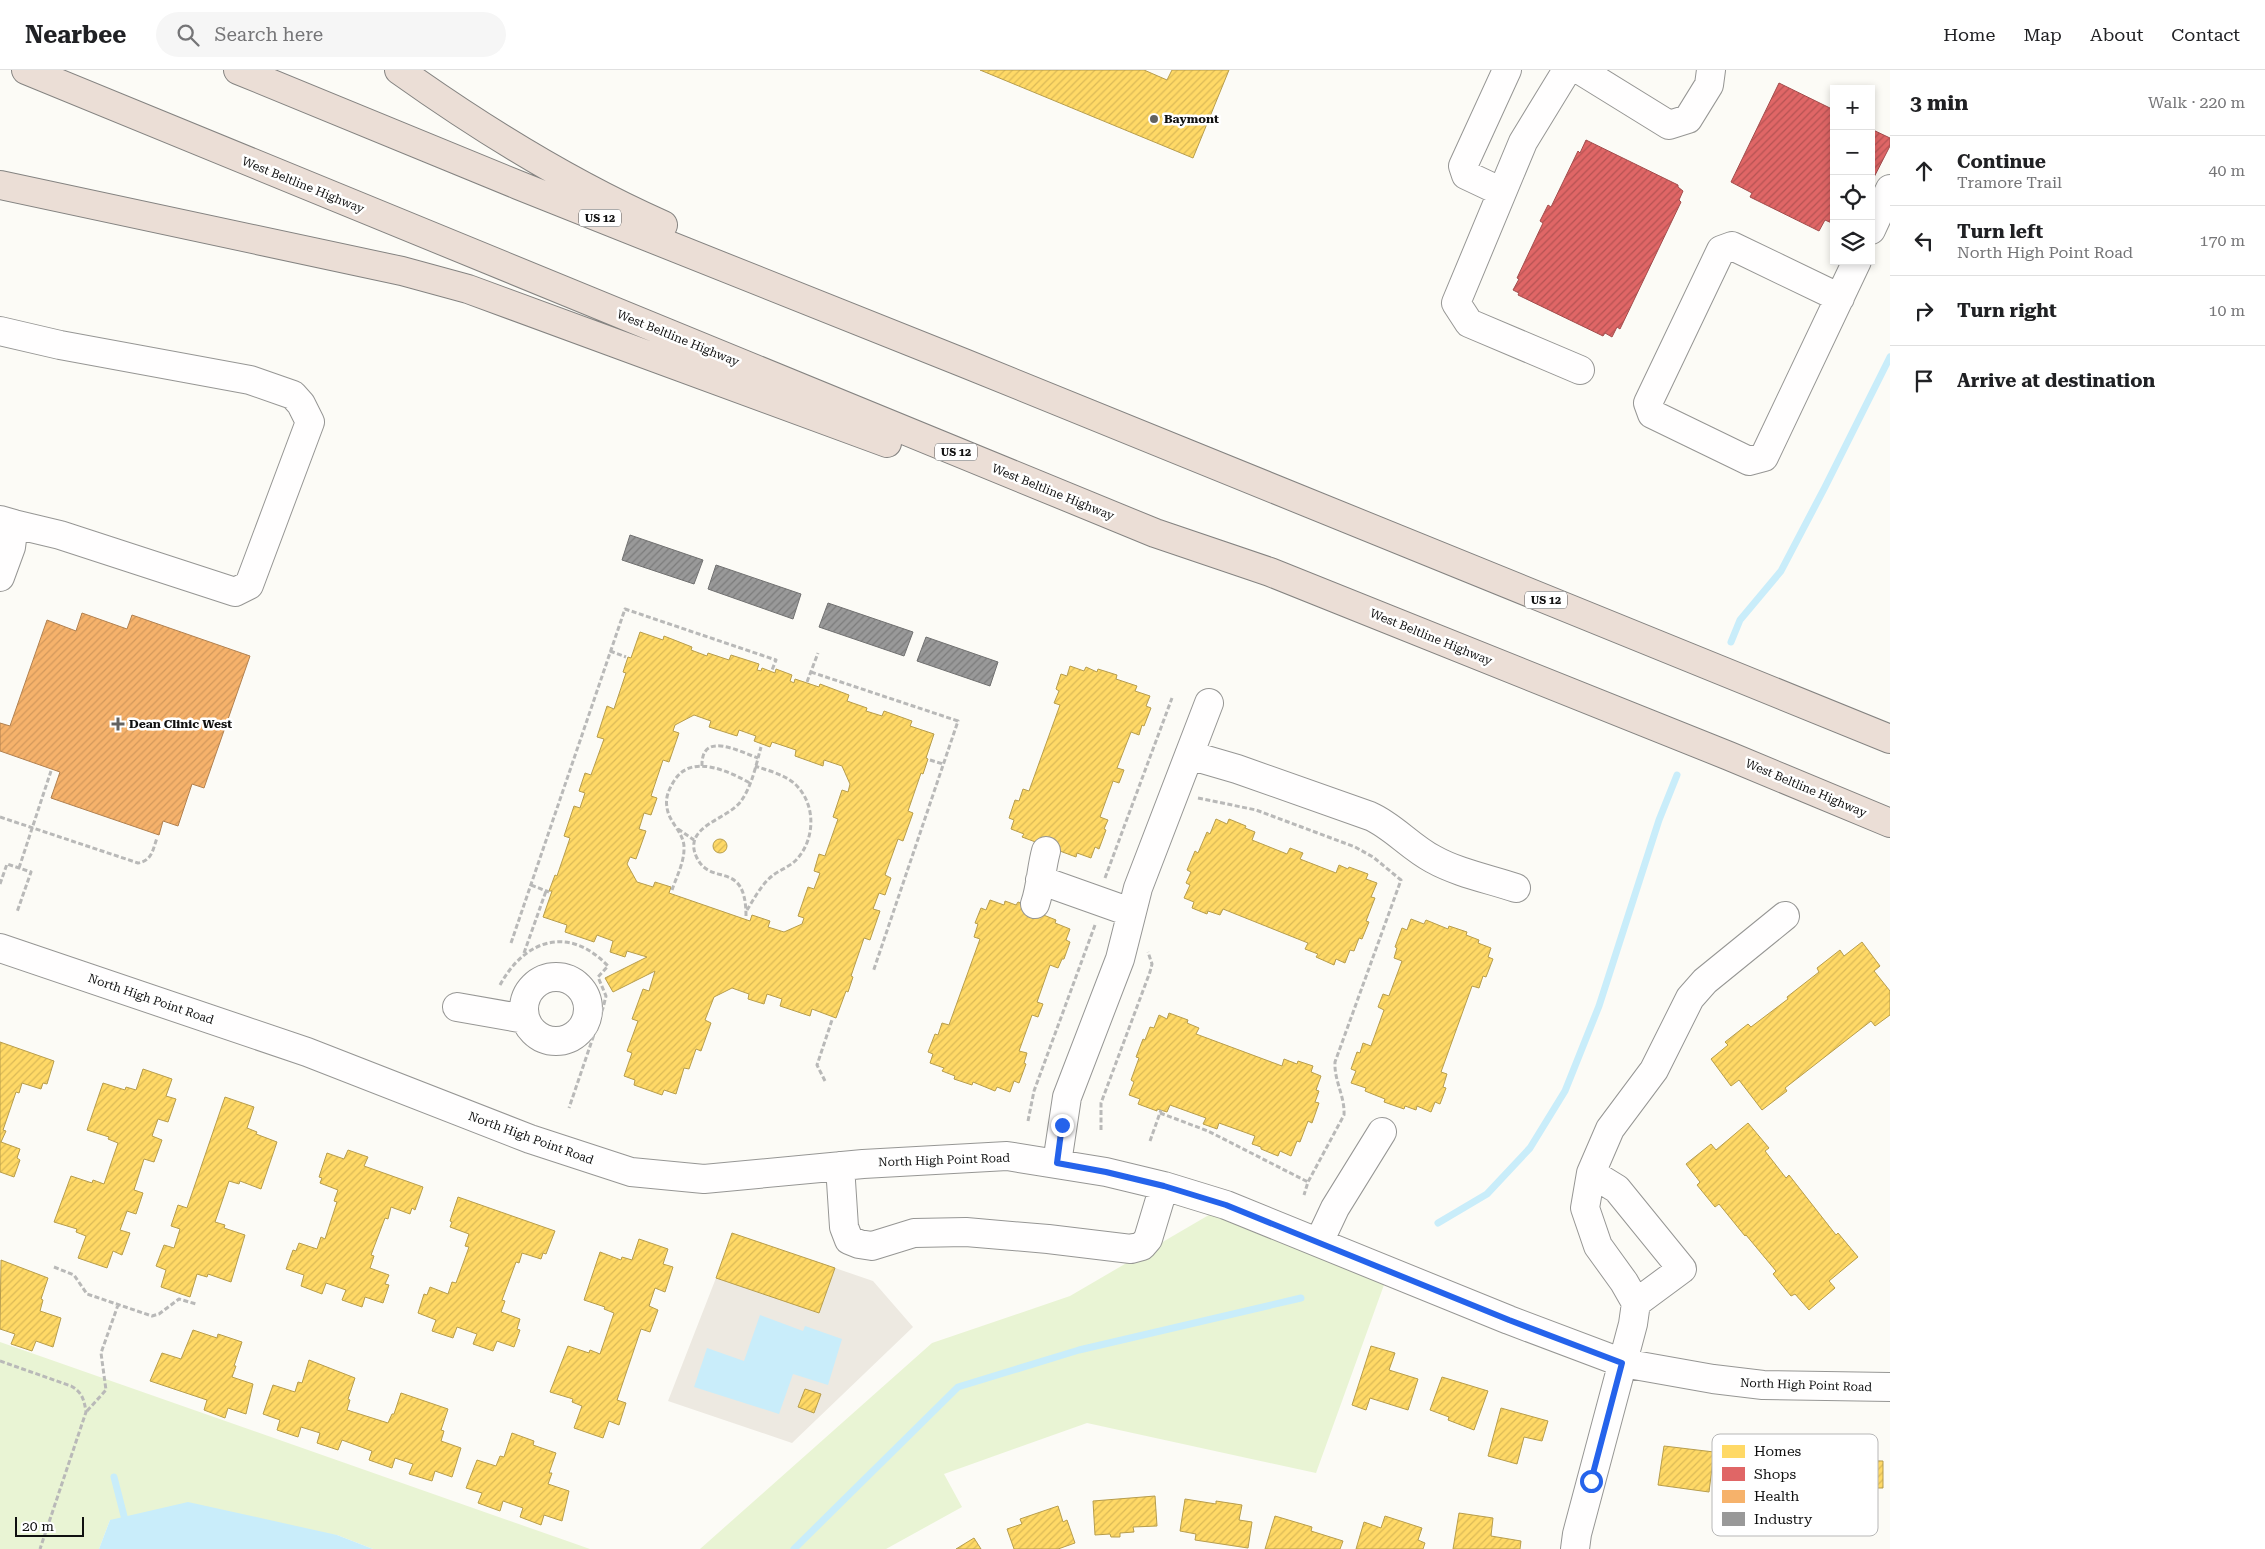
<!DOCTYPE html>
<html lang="en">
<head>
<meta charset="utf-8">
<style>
  :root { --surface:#fff; --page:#f6f6f6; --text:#202124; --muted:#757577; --line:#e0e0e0 }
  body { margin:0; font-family:"Roboto Serif",serif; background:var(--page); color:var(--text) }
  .controls { position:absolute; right:15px; top:15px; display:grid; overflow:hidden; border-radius:0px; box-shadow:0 2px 8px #0003 }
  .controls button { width:45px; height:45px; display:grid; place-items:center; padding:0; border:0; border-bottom:1px solid var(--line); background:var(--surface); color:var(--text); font:25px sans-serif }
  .scale { position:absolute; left:15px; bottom:12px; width:69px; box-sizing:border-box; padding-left:5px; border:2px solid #101010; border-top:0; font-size:14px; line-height:18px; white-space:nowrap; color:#101010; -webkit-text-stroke:4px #fff; paint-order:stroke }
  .stop { position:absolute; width:15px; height:15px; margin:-11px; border:4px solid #2563eb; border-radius:50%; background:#fff }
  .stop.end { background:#2563eb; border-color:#fff; box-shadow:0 1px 5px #0008 }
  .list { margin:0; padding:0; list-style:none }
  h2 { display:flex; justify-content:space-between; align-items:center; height:65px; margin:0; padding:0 20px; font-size:21px }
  h2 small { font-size:16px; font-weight:400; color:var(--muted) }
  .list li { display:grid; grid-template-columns:32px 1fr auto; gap:15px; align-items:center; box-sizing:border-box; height:70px; padding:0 20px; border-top:1px solid var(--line) }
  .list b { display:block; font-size:19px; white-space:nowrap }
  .list p { margin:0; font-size:16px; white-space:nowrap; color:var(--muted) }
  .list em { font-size:16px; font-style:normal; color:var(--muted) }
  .icon { flex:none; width:28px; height:28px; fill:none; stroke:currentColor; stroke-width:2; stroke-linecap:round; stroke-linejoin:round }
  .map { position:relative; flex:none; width:1890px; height:1479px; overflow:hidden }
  header { display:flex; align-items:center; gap:30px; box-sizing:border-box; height:70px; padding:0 25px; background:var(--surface); border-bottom:1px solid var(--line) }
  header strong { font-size:24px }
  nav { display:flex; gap:28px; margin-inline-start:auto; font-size:18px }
  .search { width:350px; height:45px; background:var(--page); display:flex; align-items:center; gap:12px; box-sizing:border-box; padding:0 18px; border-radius:28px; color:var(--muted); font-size:19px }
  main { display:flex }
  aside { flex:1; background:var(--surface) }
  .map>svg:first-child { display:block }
</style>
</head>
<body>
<header>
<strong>Nearbee</strong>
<div class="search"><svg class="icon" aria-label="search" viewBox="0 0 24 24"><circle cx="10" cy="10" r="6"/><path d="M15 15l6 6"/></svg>Search here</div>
<nav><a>Home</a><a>Map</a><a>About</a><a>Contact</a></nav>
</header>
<main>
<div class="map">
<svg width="1890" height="1479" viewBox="0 0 1890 1479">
  <defs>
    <pattern id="homes-hatch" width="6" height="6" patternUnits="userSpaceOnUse" patternTransform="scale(1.25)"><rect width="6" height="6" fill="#ffd966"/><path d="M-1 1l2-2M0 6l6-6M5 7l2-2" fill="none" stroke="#dab957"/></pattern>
    <pattern id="shops-hatch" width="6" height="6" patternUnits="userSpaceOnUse" patternTransform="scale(1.25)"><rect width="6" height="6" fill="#e06666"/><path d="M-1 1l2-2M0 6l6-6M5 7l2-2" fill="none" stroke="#b45353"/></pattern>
    <pattern id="health-hatch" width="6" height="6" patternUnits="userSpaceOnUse" patternTransform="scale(1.25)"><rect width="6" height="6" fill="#f6b26b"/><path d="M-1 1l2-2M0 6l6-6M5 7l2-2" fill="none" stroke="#d2985c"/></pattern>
    <pattern id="industry-hatch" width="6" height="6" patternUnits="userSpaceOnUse" patternTransform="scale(1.25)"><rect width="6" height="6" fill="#999"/><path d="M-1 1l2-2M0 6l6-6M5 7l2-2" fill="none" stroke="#7b7b7b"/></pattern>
  </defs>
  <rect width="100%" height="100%" fill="#fcfbf6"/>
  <path fill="#e9f4d4" d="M1226 1135 1389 1201 1316 1403 1087 1353 944 1404 962 1437 886 1479H700L932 1273 1070 1226Z
    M0 1272 590 1479H373L337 1465 110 1450 99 1479H0Z"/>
  <path fill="#ede9e1" d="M835 1198 873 1211 913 1257 792 1373 668 1331 716 1208 819 1243Z"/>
  <path fill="#c9edfa" d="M760 1245 803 1261 805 1256 842 1269 828 1315 793 1304 779 1344 694 1317 707 1278 744 1291Z
    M188 1432 337 1465 373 1479H99L110 1450Z"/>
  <path fill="url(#homes-hatch)" stroke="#b79d4c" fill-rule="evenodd" d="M980 0H1144L1167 10 1172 0H1229L1193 88Z
    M640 562 663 570 664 566 692 577 691 580 707 586 708 583 729 590 731 585 759 594 757 600 761 601 762 598 775 603 776 599 792 605 790 611 794 613 795 609 819 617 820 614 849 625 847 631 867 638 866 641 882 646 884 641 912 651 910 656 934 664 926 688 928 689 923 704 921 703 908 741 913 743 903 771 898 769 885 805 891 808 885 825 879 823 873 839 880 841 870 870 864 868 851 906 853 907 848 922 846 921 836 948 812 939 810 946 780 936 782 929 767 924 764 934 748 929 749 924 732 918 714 927 705 950 711 953 701 981 696 979 689 999 684 998 676 1024 664 1020 662 1025 634 1015 635 1010 624 1006 632 983 627 981 638 951 632 949 643 919 649 921 655 901 613 922 605 908 647 887 627 881 625 887 610 882 613 871 597 865 594 872 565 862 567 855 543 847 552 821H549L555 805 557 806 570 768 564 766 574 736 580 738 585 723 579 721 585 703 591 705 604 669 597 667 607 636 614 639 626 603 623 602 628 587 631 588ZM694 645 711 651 709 657 737 666 739 660 756 666 754 671 770 677 772 672 796 680 795 686 823 696 824 690 842 696 850 714 848 722 842 720 833 747 838 749 825 786 819 784 814 801 820 803 814 819 808 817 798 846 804 848 802 854 784 862 768 857 770 851 752 845 750 851 669 823 671 817 655 812 653 817 637 812 627 794 630 787 636 789 646 761 639 759 644 743 651 745 657 728 651 726 663 690 669 692 679 663 673 661 675 655Z
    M1070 596 1084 601 1086 597 1097 602 1098 599 1117 605 1116 609 1137 616 1135 621 1150 626 1146 636 1151 638 1144 656 1142 655 1139 665 1131 662 1117 698 1124 700 1119 713 1113 711 1100 747 1108 750 1104 759 1106 760 1099 779 1095 777 1091 788 1077 783 1076 787 1022 767 1024 764 1011 759 1014 750 1009 748 1015 730 1019 731 1023 719 1029 721 1060 635 1054 633 1059 621 1056 619 1061 604 1067 606Z
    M1216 749 1227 754 1229 749 1246 756 1245 758 1255 762 1252 770 1287 784 1290 778 1303 783 1300 789 1336 803 1339 795 1348 799 1349 797 1368 804 1366 809 1377 813 1371 827 1375 828 1366 851 1369 852 1362 869 1359 868 1354 881 1350 880 1345 893 1336 889 1334 895 1316 887 1318 884 1305 879 1308 873 1223 839 1220 845 1208 841 1207 844 1192 838 1194 832 1184 828 1190 815 1186 813 1191 802 1187 800 1195 781 1198 783 1207 762 1210 764Z
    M713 776a7 7 0 1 1 14 0a7 7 0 1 1-14 0Z
    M990 830 1004 835 1005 831 1016 835 1018 832 1037 839 1036 842 1056 850 1055 853 1070 859 1066 870 1070 872 1064 889H1062L1058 898 1050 895 1037 932 1043 934 1038 947 1032 945 1019 981 1027 983 1024 993 1026 994 1019 1013 1014 1011 1010 1022 997 1017 995 1021 973 1012 972 1015 954 1009 955 1006 942 1001 944 998 930 993 933 984 928 982 935 964 938 965 942 953 949 955 980 869 974 867 978 854 975 853 981 838 986 840Z
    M1411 849 1424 854 1426 850 1448 859 1449 856 1467 862 1466 865 1479 870 1478 873 1491 878 1488 887 1493 889 1486 907 1483 906 1479 918 1472 916 1441 1002 1447 1004 1443 1017 1446 1018 1440 1034 1435 1032 1431 1042 1417 1036 1416 1040 1405 1036 1404 1039 1384 1032 1385 1029 1365 1021 1366 1018 1351 1013 1356 1001 1351 999 1357 982 1360 983 1363 973 1371 976 1384 940 1378 937 1383 924 1389 926 1402 891 1394 888 1397 878 1395 877 1402 858 1407 860Z
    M1862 872 1880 896 1874 901 1890 921V945L1875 956 1871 951 1785 1018 1787 1021 1762 1040 1739 1010 1731 1016 1711 989 1728 975 1725 972 1748 954 1751 957 1788 929 1787 927 1819 902 1817 898 1840 880 1844 886Z
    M1169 943 1188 950 1187 953 1199 958 1196 964 1282 996 1284 989 1297 994 1298 991 1313 996 1311 1002 1321 1006 1316 1020 1319 1021 1315 1032 1319 1033 1312 1053 1308 1051 1300 1072 1297 1071 1291 1086 1280 1081 1278 1086 1261 1079V1077L1252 1074 1255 1066 1219 1053 1217 1059 1203 1054 1206 1048 1170 1035 1167 1042 1157 1039V1041L1138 1034 1140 1029 1129 1025 1134 1012 1131 1010 1139 988 1136 987 1143 969 1145 970 1150 957 1154 958 1159 945 1167 949Z
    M0 972 54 991 47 1014 43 1013 41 1019 22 1013 19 1023 16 1022 3 1060 6 1061 1 1072 20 1079 17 1088 20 1090 14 1107 0 1102Z
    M143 999 172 1009 166 1026 176 1029 168 1052 158 1049 152 1066 162 1070 154 1092 144 1089 134 1120 143 1123 136 1144 127 1141 120 1160 130 1163 122 1185 113 1181 107 1198 78 1188 86 1166 76 1162 77 1159 54 1152 71 1106 92 1113 93 1110 104 1114 118 1073 108 1069 109 1067 87 1060 103 1013 125 1020 126 1017 136 1020Z
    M225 1027 254 1037 247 1058 257 1062 256 1064 277 1072 261 1119 240 1111 239 1114 229 1111 215 1152 225 1155 224 1158 245 1165 231 1212 208 1204 207 1207 197 1204 190 1227 161 1217 166 1200 156 1196 164 1175 174 1178 180 1159 171 1156 178 1135 187 1138Z
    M1748 1053 1769 1078 1765 1081 1786 1108 1789 1105 1836 1165 1838 1163 1858 1187 1829 1211 1835 1218 1809 1240 1795 1224 1791 1226 1773 1204 1776 1201 1746 1165 1745 1166 1719 1134 1715 1137 1697 1115 1700 1112 1686 1094 1711 1074 1716 1080Z
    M348 1080 368 1087 364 1096 423 1117 415 1140 412 1138 410 1144 391 1137 388 1149 385 1148 371 1185 374 1186 370 1198 389 1205 385 1214 389 1215 383 1233 365 1227 362 1237 342 1230 346 1220 326 1213 322 1224 301 1216 304 1205 286 1199 293 1180 296 1181 299 1173 317 1179 321 1167 325 1169 337 1132 334 1131 338 1120 320 1113 322 1108 319 1107 327 1083 344 1089Z
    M458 1127 555 1161 546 1184 543 1183 541 1189 522 1183 519 1193 516 1192 502 1230 505 1231 501 1242 520 1249 517 1259 520 1260 514 1277 497 1271 493 1281 473 1274 477 1264 457 1257 453 1268 432 1261 436 1250 418 1243 424 1224 427 1225 430 1217 448 1224 452 1212 456 1213 469 1177 465 1176 469 1164 450 1157 452 1152 450 1151Z
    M732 1163 835 1198 819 1243 716 1208Z
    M639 1169 668 1179 663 1194 673 1197 665 1222 655 1218 649 1236 658 1240 650 1262 641 1259 617 1330 626 1333 619 1355 609 1351 603 1368 574 1358 582 1336 572 1332 573 1329 550 1322 568 1276 589 1283 590 1280 600 1284 614 1243 604 1239 605 1237 584 1230 600 1182 621 1190 622 1187 632 1190Z
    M1 1190 48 1208 41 1229 43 1230 40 1241 61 1248 53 1277 36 1271 32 1281 11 1274 15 1264 0 1259Z
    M193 1260 217 1268 218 1264 242 1272 234 1296H236L232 1307 253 1314 246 1344 228 1338 225 1348 204 1340 207 1330 150 1311 162 1283 181 1289Z
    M1371 1276 1395 1283 1389 1300 1418 1309 1408 1340 1370 1328 1366 1340 1352 1335Z
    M309 1290 355 1308 348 1329 350 1330 347 1340 388 1353 392 1344H394L401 1323 448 1339 441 1360 444 1361 441 1371 461 1378 452 1407 435 1401 432 1411 409 1404 413 1394 395 1388 392 1398 369 1390 372 1381 342 1370 338 1380 317 1373 320 1363 301 1357 298 1367 277 1360 280 1350 263 1344 273 1315 295 1322 298 1312 302 1313Z
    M1442 1307 1488 1321 1474 1360 1448 1350 1449 1347 1430 1340Z
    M805 1319 821 1324 814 1343 798 1337Z
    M1501 1338 1548 1351 1542 1371 1524 1367 1517 1394 1488 1386Z
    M512 1363 534 1371 533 1375 556 1383 549 1403H552L548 1414 569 1421 562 1451 544 1445 541 1455 520 1447 523 1438 503 1431 500 1441 478 1433 482 1423 466 1418 477 1390 496 1396 500 1386 504 1387Z
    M1664 1376 1714 1382 1709 1422 1658 1415Z
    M1834 1390 1883 1391V1418H1864V1428L1833 1427Z
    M1155 1426 1157 1456 1133 1457 1134 1462 1120 1463V1467H1111L1110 1464 1095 1465 1093 1431Z
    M1185 1429 1216 1434V1431L1242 1435 1239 1450 1252 1452 1248 1478 1195 1470 1196 1464 1180 1461Z
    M1058 1436 1063 1452 1067 1450 1075 1473 1058 1479H1014L1007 1459 1022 1454 1020 1449Z
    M1459 1443 1493 1448 1491 1466 1521 1471 1520 1479H1453Z
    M1275 1446 1312 1457 1311 1461 1343 1471 1340 1479H1265Z
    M1385 1446 1422 1458 1418 1470 1425 1473 1423 1479H1356L1364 1452 1381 1458Z
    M974 1468 981 1479H956Z"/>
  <path fill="url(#shops-hatch)" stroke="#a24c4c" d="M1779 13 1834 40V154L1825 150 1819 161 1750 127 1752 123 1731 112Z
    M1871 59 1890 68V76L1871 113Z
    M1586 70 1678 115V117L1683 121 1679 130 1681 132 1620 259 1617 257 1612 267 1605 263 1603 266 1518 225 1519 223 1513 220 1519 209 1517 208 1543 153 1540 151 1548 135 1551 137 1578 81 1580 83Z"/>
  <path fill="url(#health-hatch)" stroke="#b18150" d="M82 543 127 559 132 545 250 586 204 718 192 714 178 756 163 751 159 765 51 728 60 702 0 681V653L10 656 47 550 76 561Z"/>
  <path fill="url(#industry-hatch)" stroke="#707070" d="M630 465 703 490 694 514 622 490Z
    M716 495 801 524 793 549 708 519Z
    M828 533 913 562 904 586 819 557Z
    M926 567 998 592 990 616 917 591Z"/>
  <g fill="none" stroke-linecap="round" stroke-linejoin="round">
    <path stroke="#c9edfa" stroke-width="7" d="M1731 572 1740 550 1781 501 1825 417 1890 287
      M1438 1153 1487 1124 1530 1078 1565 1021 1599 936 1659 750 1677 705
      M114 1407 124 1446
      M794 1479 958 1317 1079 1280 1301 1228"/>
    <defs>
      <path id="minor" d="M1567 0 1523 72 1456 233 1469 253 1580 300
        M1580 0 1669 55 1688 49 1709 15 1711 0
        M1502 122 1466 105 1463 96 1507 0
        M1871 160 1890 119
        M1840 228 1732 176 1721 180 1648 333 1652 344 1749 391 1764 387 1857 191
        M0 261 60 275 250 310 293 325 301 334 310 352 249 515 235 522 60 465 14 454
        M0 450 14 454 11 477 0 507
        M1189 685 1237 699 1370 746C1393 756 1410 777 1433 789 1458 803 1489 809 1516 818
        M1040 810 1130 842
        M1035 834C1041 817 1041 799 1046 781
        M0 878 307 982 530 1069 631 1102 704 1109 863 1094 1007 1086 1106 1102 1164 1116 1226 1135 1509 1250 1623 1293 1713 1309 1763 1315 1890 1317
        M524 939a32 32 0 1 1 64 0a32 32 0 1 1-64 0Z
        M457 937 525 949
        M1057 1093 1067 1027 1120 889 1138 818 1209 633
        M840 1096 844 1157 849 1170 859 1174 872 1176 914 1163 966 1162 1048 1169 1131 1179 1142 1176 1148 1169 1164 1116
        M1591 1103 1617 1119 1682 1199 1636 1233
        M1319 1172 1335 1138 1382 1062
        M1575 1479 1577 1464 1633 1254 1636 1233 1624 1212 1598 1176 1585 1138 1591 1103 1610 1059 1654 1000 1690 928 1705 911 1785 846"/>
      <path id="highway" d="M26 0 1155 463 1270 502 1729 686 1890 753
        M238 0 518 115 964 293 1890 669
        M399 0C479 57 573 115 663 155
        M0 115 402 201 468 219 887 373"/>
    </defs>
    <use href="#minor" stroke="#969694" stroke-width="30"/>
    <use href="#highway" stroke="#848381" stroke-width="30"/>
    <path stroke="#b9b9b8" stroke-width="3" stroke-dasharray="5 2.5" stroke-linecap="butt" d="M610 581 626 587
      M811 602 958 651 873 902
      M807 612 818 583
      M930 690 943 694
      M702 696C701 660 740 682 758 688
      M1198 728 1256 740 1355 777 1373 787 1401 810 1335 992C1334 1011 1345 1026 1344 1045L1308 1112 1304 1125
      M0 747 138 793C152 791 153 779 157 768
      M678 759 694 770
      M19 798 51 701
      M1105 808 1172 628
      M0 814 7 794 31 802 17 842
      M531 815 549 822
      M672 820C676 808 684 793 684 779 685 763 668 752 667 737 665 728 669 719 674 711 691 683 728 701 750 713
      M747 840C754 829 761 815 772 806 779 800 790 797 797 789 815 769 816 736 797 716 787 705 769 701 755 696
      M746 846C746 789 711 817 697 788 681 756 728 750 741 731 752 716 756 695 761 677
      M511 873 625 539 776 590 772 600
      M524 883 546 821
      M500 915C525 869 569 855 608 896L598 907 606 926 603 938 569 1038
      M825 1011 817 995 832 950
      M1160 1043 1208 1061 1308 1112
      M1028 1051 1034 1021 1095 855
      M1101 1060V1033L1150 902 1152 894 1148 882
      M1150 1071 1161 1040
      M54 1197 74 1205 87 1224 152 1246 159 1244 179 1229 196 1234
      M0 1291 71 1316C82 1322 84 1329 86 1342L40 1479
      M87 1341 106 1320 101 1283 118 1235"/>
    <use href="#minor" stroke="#fffefe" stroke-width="28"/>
    <use href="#highway" stroke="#ebded6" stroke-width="28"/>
  </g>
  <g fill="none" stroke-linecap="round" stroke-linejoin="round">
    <path stroke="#2563eb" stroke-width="6" d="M1062 1055 1057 1093 1106 1102 1164 1116 1226 1135 1509 1250 1622 1293 1591 1411"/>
  </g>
  <g fill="#636260" stroke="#fff" stroke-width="2">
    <circle cx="1154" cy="49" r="5"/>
    <path d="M115.5 646.5h5v5h5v5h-5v5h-5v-5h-5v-5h5z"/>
  </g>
  <g text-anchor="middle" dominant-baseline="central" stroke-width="5" stroke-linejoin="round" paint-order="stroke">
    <g fill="#fff" stroke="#585858" stroke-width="1">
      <rect x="579" y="139.5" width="42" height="17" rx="4"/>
      <rect x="935" y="373.5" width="42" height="17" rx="4"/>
      <rect x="1525" y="521.5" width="42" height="17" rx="4"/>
    </g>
    <g font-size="11" font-weight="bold" fill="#101010">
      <text x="600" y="148">US 12</text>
      <text x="956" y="382">US 12</text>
      <text x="1546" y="530">US 12</text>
    </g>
    <g font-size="12" font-weight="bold" fill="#101010" stroke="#fff" text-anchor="start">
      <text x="1164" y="49">Baymont</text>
      <text x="129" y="654">Dean Clinic West</text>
    </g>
    <g font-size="12" fill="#101010" stroke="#fff">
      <text transform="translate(303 115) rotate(22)">West Beltline Highway</text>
      <text transform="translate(678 268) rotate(22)">West Beltline Highway</text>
      <text transform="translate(1053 422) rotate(22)">West Beltline Highway</text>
      <text transform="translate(1431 567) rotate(22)">West Beltline Highway</text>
      <text transform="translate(1806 718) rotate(23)">West Beltline Highway</text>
      <text transform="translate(151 929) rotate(19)">North High Point Road</text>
      <text transform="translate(531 1068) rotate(20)">North High Point Road</text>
      <text transform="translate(944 1090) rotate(-2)">North High Point Road</text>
      <text transform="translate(1806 1315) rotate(2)">North High Point Road</text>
    </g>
  </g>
  <rect x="1712" y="1364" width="166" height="102" rx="8" fill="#fff" stroke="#b7b7b7" stroke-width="1"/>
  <rect x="1722" y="1375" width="23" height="13" fill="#ffd966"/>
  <rect x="1722" y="1397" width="23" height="14" fill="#e06666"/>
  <rect x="1722" y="1420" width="23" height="13" fill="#f6b26b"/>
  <rect x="1722" y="1442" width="23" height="14" fill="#999"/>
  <g font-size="14" fill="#101010">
    <text x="1754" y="1386">Homes</text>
    <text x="1754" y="1409">Shops</text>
    <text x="1754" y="1431">Health</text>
    <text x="1754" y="1454">Industry</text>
  </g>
</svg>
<div class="controls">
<button>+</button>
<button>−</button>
<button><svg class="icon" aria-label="locate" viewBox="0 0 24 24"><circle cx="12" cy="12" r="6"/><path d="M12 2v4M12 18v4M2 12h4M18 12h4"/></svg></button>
<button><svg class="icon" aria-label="layers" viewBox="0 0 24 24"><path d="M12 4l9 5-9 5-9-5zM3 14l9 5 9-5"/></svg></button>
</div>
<div class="scale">20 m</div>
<div class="stop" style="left:1591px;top:1411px"></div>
<div class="stop end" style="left:1062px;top:1055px"></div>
</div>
<aside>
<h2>3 min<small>Walk · 220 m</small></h2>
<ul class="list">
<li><svg class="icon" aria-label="ahead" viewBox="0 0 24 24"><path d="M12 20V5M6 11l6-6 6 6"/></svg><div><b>Continue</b><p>Tramore Trail</p></div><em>40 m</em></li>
<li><svg class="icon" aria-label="left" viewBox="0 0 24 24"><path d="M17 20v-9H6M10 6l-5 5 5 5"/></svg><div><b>Turn left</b><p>North High Point Road</p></div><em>170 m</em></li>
<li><svg class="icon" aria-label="right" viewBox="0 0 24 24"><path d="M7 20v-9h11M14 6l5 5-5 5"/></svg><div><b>Turn right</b></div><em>10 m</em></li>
<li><svg class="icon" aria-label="arrive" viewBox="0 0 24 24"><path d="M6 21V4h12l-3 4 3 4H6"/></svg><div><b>Arrive at destination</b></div></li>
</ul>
</aside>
</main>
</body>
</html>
